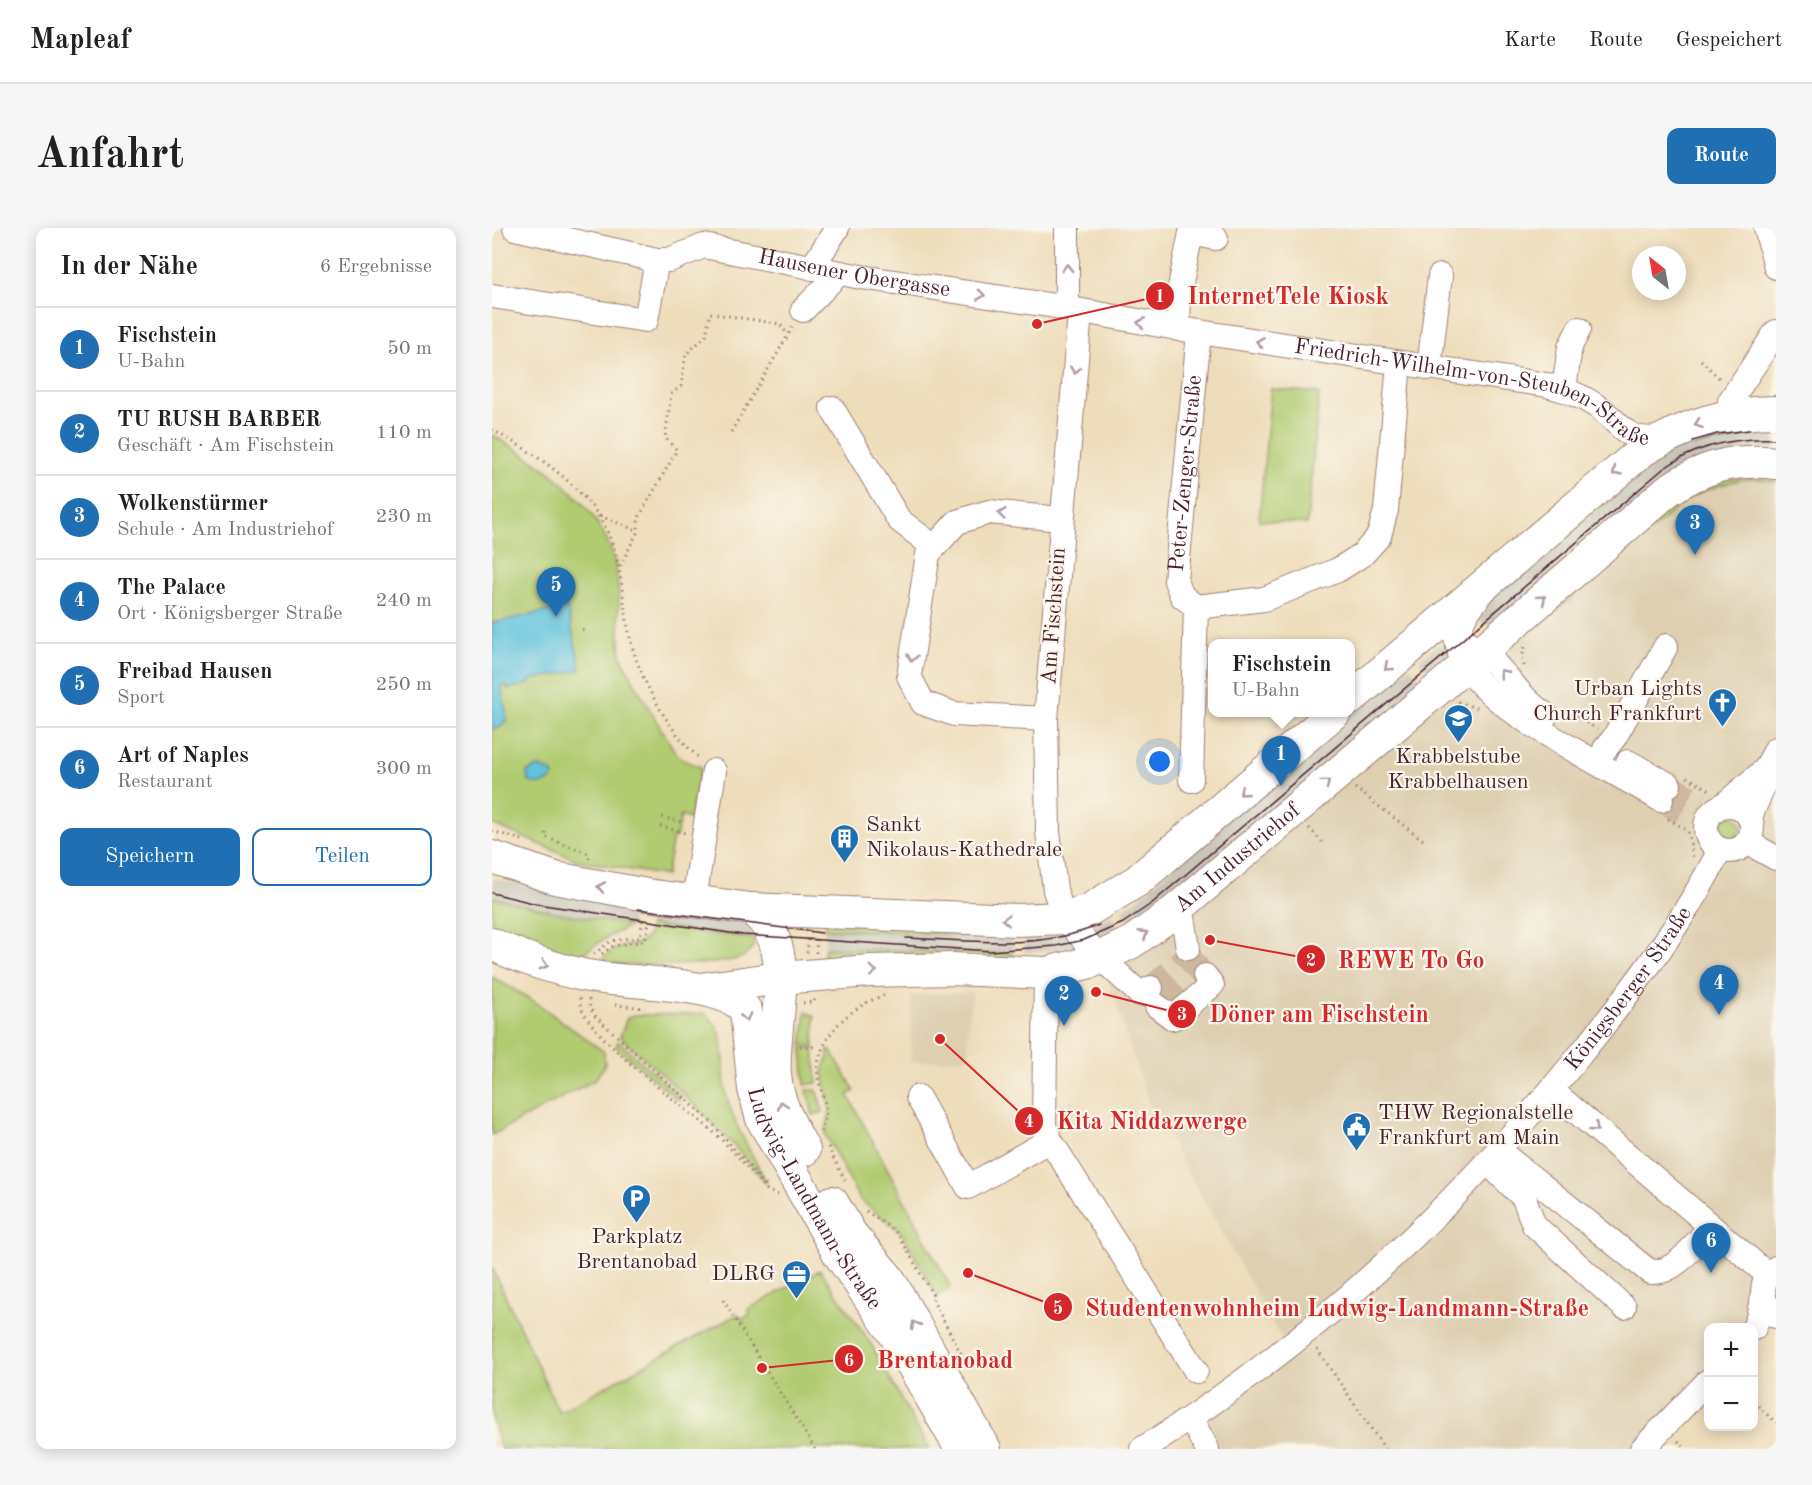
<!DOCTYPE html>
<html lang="de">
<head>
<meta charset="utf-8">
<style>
  :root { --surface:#fff; --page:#f6f6f6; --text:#202124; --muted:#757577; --line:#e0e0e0; --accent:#1f6fb2 }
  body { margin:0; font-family:"Old Standard TT",serif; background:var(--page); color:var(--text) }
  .controls { position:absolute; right:18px; bottom:18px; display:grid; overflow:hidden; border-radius:12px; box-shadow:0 3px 15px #0003 }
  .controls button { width:54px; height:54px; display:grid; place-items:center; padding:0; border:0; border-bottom:2px solid var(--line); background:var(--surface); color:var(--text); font:30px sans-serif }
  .compass { position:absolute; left:1140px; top:18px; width:54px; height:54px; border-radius:50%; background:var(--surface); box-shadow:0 3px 15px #0003; rotate:329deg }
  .you { position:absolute; left:668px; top:534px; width:21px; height:21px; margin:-15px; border:4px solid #fff; border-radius:50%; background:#1a73e8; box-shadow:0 0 0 9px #1a73e833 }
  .badge { display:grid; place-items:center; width:39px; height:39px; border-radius:50%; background:var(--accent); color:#fff; font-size:20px; font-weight:700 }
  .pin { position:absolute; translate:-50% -50px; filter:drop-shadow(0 2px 3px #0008) }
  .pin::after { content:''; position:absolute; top:32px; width:21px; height:18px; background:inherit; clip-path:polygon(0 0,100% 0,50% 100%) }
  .popup { position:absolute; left:716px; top:411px; width:147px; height:78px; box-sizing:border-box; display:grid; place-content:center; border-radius:12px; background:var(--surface); filter:drop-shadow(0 2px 4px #0005); font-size:20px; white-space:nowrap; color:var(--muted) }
  .popup b { font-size:22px; color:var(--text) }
  .popup::after { content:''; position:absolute; left:50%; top:100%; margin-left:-12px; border:12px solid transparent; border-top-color:var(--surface) }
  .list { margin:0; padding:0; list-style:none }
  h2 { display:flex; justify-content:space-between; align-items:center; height:78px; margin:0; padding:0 24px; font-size:26px }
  h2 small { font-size:20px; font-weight:400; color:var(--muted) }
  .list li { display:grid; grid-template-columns:39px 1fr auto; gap:18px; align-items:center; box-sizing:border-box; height:84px; padding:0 24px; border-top:2px solid var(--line) }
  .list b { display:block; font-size:22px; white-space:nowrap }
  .list p { margin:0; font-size:20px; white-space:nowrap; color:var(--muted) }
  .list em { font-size:20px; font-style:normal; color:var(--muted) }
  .actions { display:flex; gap:12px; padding:18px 24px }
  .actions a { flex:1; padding:14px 0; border:2px solid var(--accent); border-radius:12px; text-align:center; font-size:21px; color:var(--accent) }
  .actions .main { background:var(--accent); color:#fff }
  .map { position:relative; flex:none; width:1284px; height:1221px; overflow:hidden; border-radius:12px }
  header { display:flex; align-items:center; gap:36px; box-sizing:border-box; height:84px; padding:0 30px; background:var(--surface); border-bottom:2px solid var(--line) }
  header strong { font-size:28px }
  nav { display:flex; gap:33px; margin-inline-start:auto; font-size:21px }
  .intro { display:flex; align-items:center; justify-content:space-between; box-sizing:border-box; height:144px; padding:0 36px }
  h1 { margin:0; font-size:42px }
  .button { padding:15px 27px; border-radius:12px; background:var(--accent); color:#fff; font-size:21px; font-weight:700 }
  main { display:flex; gap:36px; padding:0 36px }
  aside { flex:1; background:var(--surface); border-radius:12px; box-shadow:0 3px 15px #0003 }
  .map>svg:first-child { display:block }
</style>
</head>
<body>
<header>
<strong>Mapleaf</strong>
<nav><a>Karte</a><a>Route</a><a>Gespeichert</a></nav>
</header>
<div class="intro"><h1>Anfahrt</h1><a class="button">Route</a></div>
<main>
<aside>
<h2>In der Nähe<small>6 Ergebnisse</small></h2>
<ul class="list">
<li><span class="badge">1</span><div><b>Fischstein</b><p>U-Bahn</p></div><em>50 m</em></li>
<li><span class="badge">2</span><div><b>TU RUSH BARBER</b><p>Geschäft · Am Fischstein</p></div><em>110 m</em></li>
<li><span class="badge">3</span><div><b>Wolkenstürmer</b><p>Schule · Am Industriehof</p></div><em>230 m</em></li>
<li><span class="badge">4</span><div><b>The Palace</b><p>Ort · Königsberger Straße</p></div><em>240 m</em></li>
<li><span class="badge">5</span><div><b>Freibad Hausen</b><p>Sport</p></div><em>250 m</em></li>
<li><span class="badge">6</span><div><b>Art of Naples</b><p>Restaurant</p></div><em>300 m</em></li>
</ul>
<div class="actions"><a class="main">Speichern</a><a>Teilen</a></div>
</aside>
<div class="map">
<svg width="1284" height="1221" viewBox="0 0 1284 1221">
  <rect width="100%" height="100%" fill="#fbf7ec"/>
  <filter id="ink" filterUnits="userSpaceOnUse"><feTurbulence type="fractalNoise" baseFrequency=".0167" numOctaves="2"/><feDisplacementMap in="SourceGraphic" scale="12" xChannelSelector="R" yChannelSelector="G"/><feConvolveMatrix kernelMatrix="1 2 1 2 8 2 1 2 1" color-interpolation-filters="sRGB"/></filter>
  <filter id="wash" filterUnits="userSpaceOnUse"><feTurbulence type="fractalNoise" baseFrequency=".008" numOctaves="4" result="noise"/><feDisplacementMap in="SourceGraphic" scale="24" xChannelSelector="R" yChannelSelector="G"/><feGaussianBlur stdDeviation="1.35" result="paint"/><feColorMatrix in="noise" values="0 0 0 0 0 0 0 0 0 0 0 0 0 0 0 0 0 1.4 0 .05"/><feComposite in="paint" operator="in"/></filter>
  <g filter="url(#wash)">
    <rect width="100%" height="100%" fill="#edb"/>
    <path fill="#decfb1" d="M1284 248V1096L1262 1109V1100H1216V1153L1150 1221H715L699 1191 794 1118 656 874 609 730 1210 257Z
      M481 764 476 793 477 830 419 834V767Z"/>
    <path fill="#c8c4b8" d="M1284 199V218L1281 222 1264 220 997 397 981 392 983 383 1175 223 1229 202Z
      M954 418 966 428 950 441 946 438 938 445 927 432 943 419Z
      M918 439 930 453 891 486 893 489 640 698 630 682 648 669 854 485Z
      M0 651 141 677 139 697 71 686 0 669Z
      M162 680 253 694 263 711 158 697Z
      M620 687 629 703 616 710 593 701Z
      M333 701 522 708 521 726 333 720Z
      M577 704 586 720 532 725 533 708Z"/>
    <path fill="#b1cb71" stroke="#7e754e" stroke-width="1.5" d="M779 161 827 165 815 296 767 292Z
      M0 207C47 234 92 263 116 314 132 349 124 389 129 427 130 434 182 525 188 530 193 534 203 536 209 539L198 591 189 588 184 609H181L174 648 85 632 0 596Z
      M1284 245V254C1254 245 1219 258 1193 273L1042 401 1039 398 1170 285 1212 254Z
      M1227 599a11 11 0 1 1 22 0a11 11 0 1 1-22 0Z
      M0 669 71 686 139 697 109 713 85 730C56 725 27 713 0 700Z
      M334 694 511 702V708L333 701Z
      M158 697 263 711C262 719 258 725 250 729 229 739 133 738 108 735 123 707 156 729 158 697Z
      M333 720 521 726V734L331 736Z
      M0 749 40 772 112 824 113 837 103 852 0 907Z
      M314 784 323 788 322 818 310 817Z
      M214 786C239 806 228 842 235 870 243 900 262 928 275 956 230 901 182 855 128 809L135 790 142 787Z
      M126 813 189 869 186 872 124 819Z
      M310 820H322L325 855 313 857Z
      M336 822 340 824 363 863 356 867 459 1060 445 1068 409 1004 368 972 333 906 338 883 331 843 336 830Z
      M315 862H325L331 884 321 887Z
      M0 1039 67 1184 246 1086 250 1091 258 1086 256 1081 328 1042 376 1111 437 1221H9L0 1194Z"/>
    <path fill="#5fc2dd" stroke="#547084" stroke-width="1.5" d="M75 379 89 442 37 452 38 456 15 461 14 456 9 457 15 490 9 499 0 501V395Z
      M47 539 60 544 62 547C56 557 44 559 36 552L35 544Z"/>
  </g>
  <g filter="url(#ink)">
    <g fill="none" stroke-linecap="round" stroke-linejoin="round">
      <path stroke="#cdb79e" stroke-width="24" stroke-dasharray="24 12" stroke-linecap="butt" d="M1177 557 1208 576
        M1169 572 1198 590
        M659 760 697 727 696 720
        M671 775 704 748 706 740 697 727"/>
      <defs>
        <g id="minor">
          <path id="s1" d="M23 0 165 32H177L212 18 369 49 557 77 707 104 1055 157C1072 161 1088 167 1103 177 1132 196 1130 215 1171 210"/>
          <path d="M1274 0 1284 39"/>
          <path d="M320 40 345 0"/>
          <path d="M0 68 154 92 165 32"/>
          <path d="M575 80V0"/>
          <path d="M311 82 347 45"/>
          <path d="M588 84 554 491 556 604 563 662 572 690 609 730 648 766 659 760"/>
          <path d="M686 101 687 64 699 5 724 10"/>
          <path d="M937 140 948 48"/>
          <path d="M1072 161 1078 119 1087 101"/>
          <path d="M340 180 407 292 442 319"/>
          <path d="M1244 186 1238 173 1284 104"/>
          <path d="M985 371 973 387 964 409C966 419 968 430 975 439 1009 490 1115 538 1169 572"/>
          <path d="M704 379 772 371 846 342 871 326 887 308 894 282 907 135"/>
          <path d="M977 415C1009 432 1023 468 1054 487"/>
          <path d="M554 491 462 486 431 475 417 448 436 326 465 294 497 284 569 291"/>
          <path d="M1113 521 1122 510 1174 418"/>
          <path d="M1136 534 1177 557"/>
          <path d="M1274 541 1284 521"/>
          <path id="s2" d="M699 552 704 379 690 368 684 353 707 104"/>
          <path d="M1233 576 1274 541 1273 554 1258 589"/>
          <circle cx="1237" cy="600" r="23"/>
          <path d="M1255 614 1284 630"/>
          <path d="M202 673 222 543"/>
          <path d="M689 677 696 720"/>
          <path d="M554 745 552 898 558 912 704 1143"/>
          <path d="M665 778 681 790 720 757 713 748"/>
          <path d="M1059 862 1276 1047"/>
          <path d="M426 869 476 959 558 912"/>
          <path d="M1007 923 1158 1044C1184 1046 1203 1016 1218 998"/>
          <path d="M996 935 1032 970 1042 997 1132 1079"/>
          <path d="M1284 1040C1265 1053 1269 1074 1284 1088"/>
          <path d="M1262 1100 1266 1090 1271 1066"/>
          <path d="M699 1191 715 1221"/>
          <path id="s3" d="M650 1221C814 1120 957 986 1079 838 1135 769 1188 700 1228 622"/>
          <path d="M1150 1221 1216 1153"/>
        </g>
        <g id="major">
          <path d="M858 471 1150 223C1192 197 1234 184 1284 184"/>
          <path d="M0 629 63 650 155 667 259 681 525 692 572 690 597 682 645 653 843 484"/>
          <path d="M259 681C309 717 279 794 283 846 285 874 299 898 312 922"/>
          <path id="s4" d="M0 716C29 730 60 740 91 747 129 756 234 752 254 783L262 861 270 891 347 1026 402 1105 469 1221"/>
          <path id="s5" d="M208 761 288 750 378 743 460 741 554 745 599 734 640 714 678 687 952 456 1175 263C1210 239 1242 230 1284 235"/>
          <path d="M340 974 359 1006 397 1051 493 1221"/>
        </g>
      </defs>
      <use href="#minor" stroke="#9c7e73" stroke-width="26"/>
      <use href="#major" stroke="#9c7e73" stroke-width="34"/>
      <path stroke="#9c7e73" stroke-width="3" stroke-dasharray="1.5 4.5" stroke-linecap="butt" d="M1209 132 1229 152
        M0 202C39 223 81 250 106 287 130 323 129 364 137 405 144 445 176 503 207 530
        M239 204 302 97
        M108 288 146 303
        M128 338 146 303V291L185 222 173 210 179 166 189 158 194 126 214 108 218 85 288 96 296 107
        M90 402 95 401
        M1032 438 1030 430 1033 418
        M966 474 985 480
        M1074 482 1105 501
        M1195 549 1218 562
        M863 560 931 612
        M170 589 193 595
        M1176 591 1196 603 1201 630
        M168 598 193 605
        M817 600 830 614
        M0 603 30 612
        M54 605 53 609 95 625 99 634
        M315 725 317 708
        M324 725 325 708
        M102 726 119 713 148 709 151 691
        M110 726 121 718 151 713 155 707 157 692
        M88 770C83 800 194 880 219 902 240 920 257 942 276 963L286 967
        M97 771 98 780 104 789 221 896 276 960
        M311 775 322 774 323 771
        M123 777 153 780
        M308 818 324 819
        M329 904C331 897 334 888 334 881 332 867 323 849 326 835 333 801 362 777 393 767
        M336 919 355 956
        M374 983 403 1003 408 1010 442 1069 441 1073 471 1129
        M231 1072 323 1221
        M825 1121 893 1221
        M1262 1174 1284 1195
        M1186 1213 1194 1221"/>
      <use href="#minor" stroke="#fff" stroke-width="24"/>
      <use href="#major" stroke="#fff" stroke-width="32"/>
      <path stroke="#4a1f2b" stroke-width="1.5" d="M1201 213 1225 206 1257 202
        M0 665 45 676 251 707 498 723 564 718 592 712 631 695 659 676 1171 241C1205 217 1243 209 1284 211
        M146 681 330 705
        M414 710C477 712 547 723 607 697"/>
    </g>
    <defs><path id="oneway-chevron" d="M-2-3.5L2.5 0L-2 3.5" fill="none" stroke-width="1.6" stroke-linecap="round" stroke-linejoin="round" transform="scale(1.5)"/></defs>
    <g stroke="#ae9aa0">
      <use href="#oneway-chevron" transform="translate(575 40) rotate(-90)"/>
      <use href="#oneway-chevron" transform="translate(489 67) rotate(8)"/>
      <use href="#oneway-chevron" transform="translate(649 95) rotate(-170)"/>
      <use href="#oneway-chevron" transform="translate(768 114) rotate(-171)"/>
      <use href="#oneway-chevron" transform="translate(583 142) rotate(96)"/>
      <use href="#oneway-chevron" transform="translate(1206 196) rotate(161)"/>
      <use href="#oneway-chevron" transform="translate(1124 244) rotate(141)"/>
      <use href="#oneway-chevron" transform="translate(510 286) rotate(-174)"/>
      <use href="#oneway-chevron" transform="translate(1050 371) rotate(-41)"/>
      <use href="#oneway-chevron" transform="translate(420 430) rotate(99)"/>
      <use href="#oneway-chevron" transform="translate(896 439) rotate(139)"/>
      <use href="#oneway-chevron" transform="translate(1011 445) rotate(-129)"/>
      <use href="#oneway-chevron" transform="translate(834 555) rotate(-40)"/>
      <use href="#oneway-chevron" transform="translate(751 564) rotate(139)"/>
      <use href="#oneway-chevron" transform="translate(109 659) rotate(-170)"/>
      <use href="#oneway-chevron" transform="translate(514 692) rotate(-178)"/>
      <use href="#oneway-chevron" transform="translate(652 706) rotate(-33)"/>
      <use href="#oneway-chevron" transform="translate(52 737) rotate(16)"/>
      <use href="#oneway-chevron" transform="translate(381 743) rotate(-2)"/>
      <use href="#oneway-chevron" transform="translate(254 789) rotate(77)"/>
      <use href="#oneway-chevron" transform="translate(290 877) rotate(-110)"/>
      <use href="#oneway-chevron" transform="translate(1103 900) rotate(41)"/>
      <use href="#oneway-chevron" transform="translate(423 1097) rotate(-120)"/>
    </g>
  </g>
  <defs>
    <symbol id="church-pin" viewBox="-11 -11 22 30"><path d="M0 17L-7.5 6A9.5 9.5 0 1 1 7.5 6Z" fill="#1f6fb2" stroke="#fbf7ec"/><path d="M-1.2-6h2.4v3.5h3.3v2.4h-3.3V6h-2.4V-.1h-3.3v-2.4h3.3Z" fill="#fff"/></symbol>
    <symbol id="school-pin" viewBox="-11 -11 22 30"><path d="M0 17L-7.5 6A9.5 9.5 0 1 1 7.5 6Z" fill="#1f6fb2" stroke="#fbf7ec"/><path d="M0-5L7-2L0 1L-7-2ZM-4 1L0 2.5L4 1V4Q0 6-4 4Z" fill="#fff"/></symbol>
    <symbol id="building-pin" viewBox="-11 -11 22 30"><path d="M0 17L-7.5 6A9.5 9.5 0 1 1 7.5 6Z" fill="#1f6fb2" stroke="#fbf7ec"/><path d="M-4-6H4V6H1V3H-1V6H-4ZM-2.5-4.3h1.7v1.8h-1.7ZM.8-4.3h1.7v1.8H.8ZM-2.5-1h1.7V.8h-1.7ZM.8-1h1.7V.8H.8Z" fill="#fff"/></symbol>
    <symbol id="civic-pin" viewBox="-11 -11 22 30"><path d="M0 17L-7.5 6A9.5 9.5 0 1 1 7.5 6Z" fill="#1f6fb2" stroke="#fbf7ec"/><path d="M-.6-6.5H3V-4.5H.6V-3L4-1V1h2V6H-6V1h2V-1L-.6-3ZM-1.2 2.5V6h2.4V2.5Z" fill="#fff"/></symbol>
    <symbol id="parking-pin" viewBox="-11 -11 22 30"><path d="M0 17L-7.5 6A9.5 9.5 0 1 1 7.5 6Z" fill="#1f6fb2" stroke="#fbf7ec"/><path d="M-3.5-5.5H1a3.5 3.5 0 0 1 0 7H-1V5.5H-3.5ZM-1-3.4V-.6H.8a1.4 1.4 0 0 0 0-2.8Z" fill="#fff"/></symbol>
    <symbol id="office-pin" viewBox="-11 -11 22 30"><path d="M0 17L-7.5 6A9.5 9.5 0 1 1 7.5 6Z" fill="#1f6fb2" stroke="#fbf7ec"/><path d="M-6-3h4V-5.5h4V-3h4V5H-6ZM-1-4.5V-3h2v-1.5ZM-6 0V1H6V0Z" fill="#fff"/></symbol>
  </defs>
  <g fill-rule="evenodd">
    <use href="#church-pin" x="1214" y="458" width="33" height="45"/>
    <use href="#school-pin" x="950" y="474" width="33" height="45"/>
    <use href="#building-pin" x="336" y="594" width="33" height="45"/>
    <use href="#civic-pin" x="848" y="882" width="33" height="45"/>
    <use href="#parking-pin" x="128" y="954" width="33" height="45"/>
    <use href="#office-pin" x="288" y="1030" width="33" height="45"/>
  </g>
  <g text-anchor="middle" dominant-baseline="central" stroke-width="4.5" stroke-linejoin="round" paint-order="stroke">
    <g font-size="22" fill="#4a1f2b" stroke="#fbf7ec">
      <text stroke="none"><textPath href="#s1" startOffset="348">Hausener Obergasse</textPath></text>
      <text stroke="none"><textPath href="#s1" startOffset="981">Friedrich-Wilhelm-von-Steuben-Straße</textPath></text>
      <text stroke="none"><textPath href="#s2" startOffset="315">Peter-Zenger-Straße</textPath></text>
      <text transform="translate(562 388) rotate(-86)">Am Fischstein</text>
      <text stroke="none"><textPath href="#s5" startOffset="574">Am Industriehof</textPath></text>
      <text stroke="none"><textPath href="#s3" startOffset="674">Königsberger Straße</textPath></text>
      <text stroke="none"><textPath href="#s4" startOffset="470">Ludwig-Landmann-Straße</textPath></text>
    </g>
    <g font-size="22" fill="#4a1f2b" stroke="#fbf7ec" text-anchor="end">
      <text x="1210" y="461">Urban Lights<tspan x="1210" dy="25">Church Frankfurt</tspan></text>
      <text x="966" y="529" text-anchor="middle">Krabbelstube<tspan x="966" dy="25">Krabbelhausen</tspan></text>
      <text x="374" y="597" text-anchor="start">Sankt<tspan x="374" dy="25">Nikolaus-Kathedrale</tspan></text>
      <text x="886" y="885" text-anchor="start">THW Regionalstelle<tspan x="886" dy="25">Frankfurt am Main</tspan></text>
      <text x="145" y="1009" text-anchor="middle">Parkplatz<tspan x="145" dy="25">Brentanobad</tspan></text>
      <text x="283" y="1046">DLRG</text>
    </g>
  </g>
  <path fill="none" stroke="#d62828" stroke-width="2" d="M545 96L668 68M718 712L819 731M604 764L690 786M448 811L537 893M476 1045L566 1079M270 1140L357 1131"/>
  <g fill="#d62828" stroke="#fbf7ec" stroke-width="2">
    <circle cx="545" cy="96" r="6"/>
    <circle cx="718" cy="712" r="6"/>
    <circle cx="604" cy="764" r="6"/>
    <circle cx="448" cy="811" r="6"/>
    <circle cx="476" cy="1045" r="6"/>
    <circle cx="270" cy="1140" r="6"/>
    <circle cx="668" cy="68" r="15"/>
    <circle cx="819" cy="731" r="15"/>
    <circle cx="690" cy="786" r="15"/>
    <circle cx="537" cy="893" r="15"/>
    <circle cx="566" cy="1079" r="15"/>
    <circle cx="357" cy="1131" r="15"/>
  </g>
  <g font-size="18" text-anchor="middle" font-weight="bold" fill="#fff">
    <text x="668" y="74">1</text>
    <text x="819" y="738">2</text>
    <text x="690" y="792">3</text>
    <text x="537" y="899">4</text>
    <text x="566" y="1086">5</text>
    <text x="357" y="1138">6</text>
  </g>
  <g font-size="24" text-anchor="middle" font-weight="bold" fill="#d62828" stroke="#fbf7ec" stroke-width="4.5" stroke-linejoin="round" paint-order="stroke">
    <text x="796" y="76">InternetTele Kiosk</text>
    <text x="919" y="740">REWE To Go</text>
    <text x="827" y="794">Döner am Fischstein</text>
    <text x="660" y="901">Kita Niddazwerge</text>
    <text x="845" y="1088">Studentenwohnheim Ludwig-Landmann-Straße</text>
    <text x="453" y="1140">Brentanobad</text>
  </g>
</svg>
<div class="controls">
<button>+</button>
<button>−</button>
</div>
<svg class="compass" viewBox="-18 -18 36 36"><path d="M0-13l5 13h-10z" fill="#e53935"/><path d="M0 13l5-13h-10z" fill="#757577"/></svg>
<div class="you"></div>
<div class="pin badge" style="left:789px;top:558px">1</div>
<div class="popup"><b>Fischstein</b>U-Bahn</div>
<div class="pin badge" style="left:572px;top:798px">2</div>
<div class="pin badge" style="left:1203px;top:327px">3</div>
<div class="pin badge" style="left:1227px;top:787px">4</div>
<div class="pin badge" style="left:64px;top:389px">5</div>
<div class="pin badge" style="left:1219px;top:1045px">6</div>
</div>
</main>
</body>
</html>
